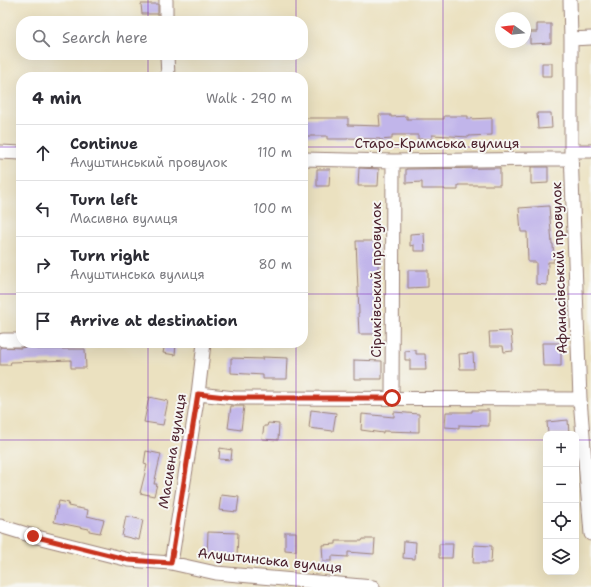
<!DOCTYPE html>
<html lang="en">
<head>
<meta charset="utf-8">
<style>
  :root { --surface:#fff; --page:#f2f2f3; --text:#2b2b33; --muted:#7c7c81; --line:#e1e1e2 }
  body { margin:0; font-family:"Shantell Sans",sans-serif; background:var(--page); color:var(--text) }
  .controls { position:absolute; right:12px; bottom:12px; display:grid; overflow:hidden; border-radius:8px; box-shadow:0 4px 16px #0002 }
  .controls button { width:36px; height:36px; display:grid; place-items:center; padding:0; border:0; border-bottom:1px solid var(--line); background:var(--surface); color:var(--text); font:20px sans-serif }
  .compass { position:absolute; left:495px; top:12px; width:36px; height:36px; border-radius:50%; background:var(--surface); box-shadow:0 4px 16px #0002; rotate:285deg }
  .stop { position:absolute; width:12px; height:12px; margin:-9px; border:3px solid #c8321e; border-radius:50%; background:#fff }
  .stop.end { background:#c8321e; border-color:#fff; box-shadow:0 1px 4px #0008 }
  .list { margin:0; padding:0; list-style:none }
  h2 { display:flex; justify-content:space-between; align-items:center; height:52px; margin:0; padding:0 16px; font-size:17px }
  h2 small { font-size:13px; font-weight:400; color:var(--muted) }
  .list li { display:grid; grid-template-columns:26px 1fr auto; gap:12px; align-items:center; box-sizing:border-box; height:56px; padding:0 16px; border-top:1px solid var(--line) }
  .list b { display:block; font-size:15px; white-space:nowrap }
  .list p { margin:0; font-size:13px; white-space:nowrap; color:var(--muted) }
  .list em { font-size:13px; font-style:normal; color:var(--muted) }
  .icon { flex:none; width:22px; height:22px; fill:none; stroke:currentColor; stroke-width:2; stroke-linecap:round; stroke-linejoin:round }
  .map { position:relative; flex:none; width:591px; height:587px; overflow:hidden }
  .search { position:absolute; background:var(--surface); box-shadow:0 4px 16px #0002; left:16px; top:16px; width:292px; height:44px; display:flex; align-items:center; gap:10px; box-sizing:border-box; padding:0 14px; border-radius:16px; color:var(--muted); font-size:15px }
  .panel { position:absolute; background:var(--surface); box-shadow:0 4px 16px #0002; left:16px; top:72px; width:292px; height:276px; border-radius:16px }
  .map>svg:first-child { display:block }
</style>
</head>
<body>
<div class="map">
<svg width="591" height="587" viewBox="0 0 591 587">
  <rect width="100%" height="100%" fill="#f6f6f2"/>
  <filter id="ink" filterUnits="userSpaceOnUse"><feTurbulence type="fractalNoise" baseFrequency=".025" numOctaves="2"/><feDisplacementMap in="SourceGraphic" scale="8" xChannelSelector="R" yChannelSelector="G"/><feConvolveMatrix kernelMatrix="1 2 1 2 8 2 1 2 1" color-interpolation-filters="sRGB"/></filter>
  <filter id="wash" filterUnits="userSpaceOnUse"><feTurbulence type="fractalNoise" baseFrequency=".012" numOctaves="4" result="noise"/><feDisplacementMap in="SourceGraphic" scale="16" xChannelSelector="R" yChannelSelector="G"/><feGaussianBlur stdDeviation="0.9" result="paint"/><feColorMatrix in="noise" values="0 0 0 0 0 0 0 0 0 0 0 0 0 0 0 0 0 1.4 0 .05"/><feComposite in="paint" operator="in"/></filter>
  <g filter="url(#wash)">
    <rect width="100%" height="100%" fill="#ebe1c0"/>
    <g id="blocks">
      <path fill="#c1b5ea" d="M141 4H158V14H142Z
        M537 24H551V43L530 44V32H537Z
        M542 63H552V76H542Z
        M537 113H551L552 128 538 129Z
        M379 115H391V117L407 116V119H444V116H468V119L492 118V135L469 136V137L432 135V139H418V135H392V139L380 140V139L348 138V139H327V136H303V118H348V125L380 126Z
        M531 167H548V183L531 184Z
        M359 168 379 169 378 186H358Z
        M500 168V185H458V190H445V189H422V182L406 183V169Z
        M317 169H330L329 186H317Z
        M549 206 552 244H553L554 262H548L547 285 536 284V262H528L527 232H521L519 208Z
        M424 233 425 251H414V245L410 246V234Z
        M356 241H378L379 263H378L379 300H378V334H359L358 313H359Z
        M408 270H428V287L408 288Z
        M511 331 513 351 504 352 503 346H490L489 332Z
        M165 343 176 344 175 355 163 353Z
        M542 343H561V366H543Z
        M27 345H36V349H85L86 368H71V360L11 362 10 365H0V347L21 348 25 347Z
        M416 350V354H425L426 370H410V360H405V351Z
        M473 353 474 369H460L459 354Z
        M263 357 288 358 287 379H263V375L231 373V358L263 359Z
        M354 360 382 361V379H354Z
        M149 397 168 401 163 425 144 422Z
        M231 406H244L241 430 228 428Z
        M311 410 336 413 333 431 309 428Z
        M472 410H489V426L459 425V428L445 427 446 412H472Z
        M394 412 419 414V432L383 431V433L361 430 362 414 394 417Z
        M568 420 569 434H548L547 422Z
        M268 423 279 424 278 440 262 439 264 426H267Z
        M220 448 232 450 231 460 219 459Z
        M146 451 161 454 154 484H157L154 496 140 493 147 465 144 464Z
        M221 495 239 497 237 512 219 510Z
        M59 501 69 503 68 506 88 510 87 516 104 520 100 533 89 531V529L54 522Z
        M126 516 143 520 139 540 122 536Z
        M208 532 238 533 237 557 207 556Z
        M285 532H296V551L285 550Z
        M363 539H375L374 554 348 552V557L332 556V561H323L322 545 336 544V541H362Z
        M404 541 416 542 415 559 403 558Z
        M439 544H453L452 558H439Z
        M474 545 492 546 491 563H473Z"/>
    </g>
  </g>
  <g filter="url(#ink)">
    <use href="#blocks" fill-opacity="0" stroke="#9a8076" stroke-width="1"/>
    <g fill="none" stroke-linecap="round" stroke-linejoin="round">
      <defs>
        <path id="minor" d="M166 0V21
          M570 0 571 39V151L580 399 591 534
          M571 39 591 38
          M167 55 168 77
          M571 151H591
          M0 152 21 153
          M303 159 393 161 545 159H571
          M3 340H21
          M198 394 235 398 580 399
          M392 398 393 161
          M0 526 33 536 129 560 171 563 216 573 373 587
          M171 563 198 394 204 343"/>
      </defs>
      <use href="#minor" stroke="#9a8076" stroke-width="15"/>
      <use href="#minor" stroke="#fff" stroke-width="13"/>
    </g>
  </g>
  <g fill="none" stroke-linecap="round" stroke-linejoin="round" filter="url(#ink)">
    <path stroke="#c8321e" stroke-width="5" d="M33 536 129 560 171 563 198 394 235 398H392"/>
  </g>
  <path fill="none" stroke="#7b2cbf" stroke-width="1" stroke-opacity="0.55" d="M148 0V21M296 0V21M443 0V587M148 55V77M296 55V77M0 147H21M303 147H591M0 294H21M303 294H591M148 343V587M296 343V587M0 440H546M576 440H591"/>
  <g text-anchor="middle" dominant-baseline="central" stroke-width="4" stroke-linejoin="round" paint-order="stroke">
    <g font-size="14" fill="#4a1f2b" stroke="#f6f6f2">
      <text x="437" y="143">Старо-Кримська вулиця</text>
      <text transform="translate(559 268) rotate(-92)">Афанасівський провулок</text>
      <text transform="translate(376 280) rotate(-90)">Сіриківський провулок</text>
      <text transform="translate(172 451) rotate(-81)">Масивна вулиця</text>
      <text transform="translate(270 560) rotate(6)">Алуштинська вулиця</text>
    </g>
  </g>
</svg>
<div class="controls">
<button>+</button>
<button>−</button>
<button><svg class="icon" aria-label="locate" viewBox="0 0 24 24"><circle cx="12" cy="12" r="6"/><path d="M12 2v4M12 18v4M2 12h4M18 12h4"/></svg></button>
<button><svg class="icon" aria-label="layers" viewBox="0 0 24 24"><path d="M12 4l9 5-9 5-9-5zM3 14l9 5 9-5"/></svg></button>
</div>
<svg class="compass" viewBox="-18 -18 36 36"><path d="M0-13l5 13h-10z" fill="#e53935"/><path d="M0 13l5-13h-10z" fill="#7c7c81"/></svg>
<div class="stop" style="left:392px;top:398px"></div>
<div class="stop end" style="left:33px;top:536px"></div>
<div class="search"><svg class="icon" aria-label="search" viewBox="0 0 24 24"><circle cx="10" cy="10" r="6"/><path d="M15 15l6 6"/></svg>Search here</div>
<section class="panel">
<h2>4 min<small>Walk · 290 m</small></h2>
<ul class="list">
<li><svg class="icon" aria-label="ahead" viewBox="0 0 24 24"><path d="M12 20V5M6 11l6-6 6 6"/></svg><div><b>Continue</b><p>Алуштинський провулок</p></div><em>110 m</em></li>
<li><svg class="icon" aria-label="left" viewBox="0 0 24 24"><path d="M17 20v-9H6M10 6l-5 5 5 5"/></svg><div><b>Turn left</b><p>Масивна вулиця</p></div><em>100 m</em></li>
<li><svg class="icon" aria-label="right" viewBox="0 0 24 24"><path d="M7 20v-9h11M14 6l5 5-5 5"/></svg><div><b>Turn right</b><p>Алуштинська вулиця</p></div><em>80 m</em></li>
<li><svg class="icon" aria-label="arrive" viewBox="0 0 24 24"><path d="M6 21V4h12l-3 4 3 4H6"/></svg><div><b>Arrive at destination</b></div></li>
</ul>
</section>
</div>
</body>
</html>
